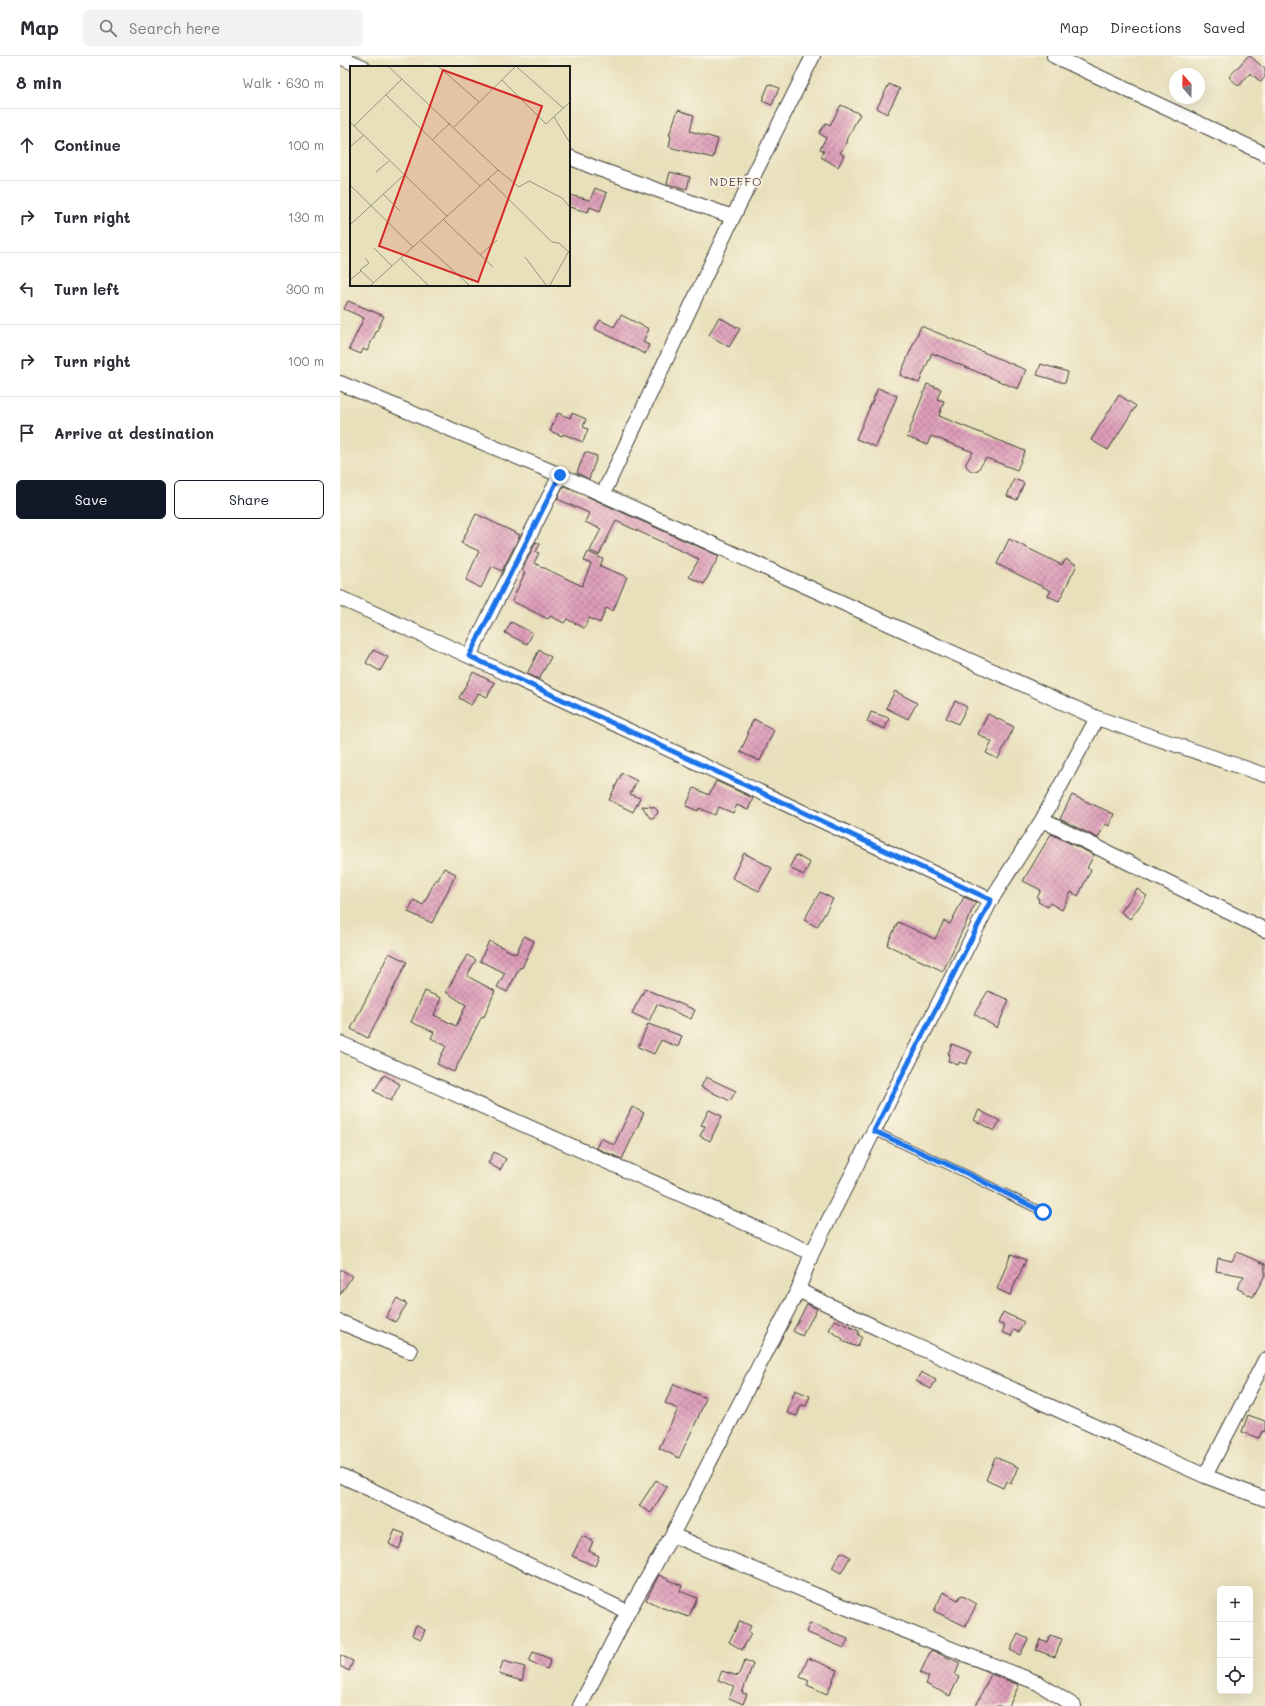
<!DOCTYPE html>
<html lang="en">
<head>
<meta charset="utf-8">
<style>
  :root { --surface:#fff; --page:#f2f2f3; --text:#2b2b33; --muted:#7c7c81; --line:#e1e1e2; --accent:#111827 }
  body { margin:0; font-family:Mali,sans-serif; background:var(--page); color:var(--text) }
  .controls { position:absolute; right:12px; bottom:12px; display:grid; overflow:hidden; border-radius:6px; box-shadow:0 4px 16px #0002 }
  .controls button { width:36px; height:36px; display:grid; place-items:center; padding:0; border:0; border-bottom:1px solid var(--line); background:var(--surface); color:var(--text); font:20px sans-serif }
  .compass { position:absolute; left:829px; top:12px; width:36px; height:36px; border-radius:50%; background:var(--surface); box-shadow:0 4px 16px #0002; rotate:340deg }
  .stop { position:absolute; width:12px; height:12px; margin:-9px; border:3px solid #1a73e8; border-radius:50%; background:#fff }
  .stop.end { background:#1a73e8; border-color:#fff; box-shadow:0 1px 4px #0008 }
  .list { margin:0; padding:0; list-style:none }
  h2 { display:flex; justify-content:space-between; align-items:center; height:52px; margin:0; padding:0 16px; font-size:17px }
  h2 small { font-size:13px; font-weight:400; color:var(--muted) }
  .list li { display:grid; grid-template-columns:26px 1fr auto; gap:12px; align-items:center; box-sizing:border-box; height:72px; padding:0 16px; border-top:1px solid var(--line) }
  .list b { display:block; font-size:15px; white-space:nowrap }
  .list em { font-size:13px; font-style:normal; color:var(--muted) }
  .actions { display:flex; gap:8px; padding:12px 16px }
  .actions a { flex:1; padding:9px 0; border:1px solid var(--accent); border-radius:6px; text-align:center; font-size:14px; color:var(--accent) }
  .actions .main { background:var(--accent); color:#fff }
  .icon { flex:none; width:22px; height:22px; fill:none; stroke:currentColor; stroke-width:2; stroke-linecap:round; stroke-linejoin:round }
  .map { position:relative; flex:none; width:925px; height:1650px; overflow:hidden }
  header { display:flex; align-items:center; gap:24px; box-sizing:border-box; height:56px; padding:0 20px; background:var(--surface); border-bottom:1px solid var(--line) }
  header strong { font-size:19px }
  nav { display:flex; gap:22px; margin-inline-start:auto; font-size:14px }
  .search { width:280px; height:36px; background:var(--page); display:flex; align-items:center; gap:10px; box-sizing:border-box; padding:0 14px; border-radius:6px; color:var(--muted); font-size:15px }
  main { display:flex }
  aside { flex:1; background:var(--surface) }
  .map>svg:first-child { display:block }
</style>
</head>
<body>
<header>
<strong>Map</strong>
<div class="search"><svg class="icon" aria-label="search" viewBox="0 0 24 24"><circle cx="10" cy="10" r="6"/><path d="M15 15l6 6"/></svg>Search here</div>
<nav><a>Map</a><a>Directions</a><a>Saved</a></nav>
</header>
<main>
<aside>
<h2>8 min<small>Walk · 630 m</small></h2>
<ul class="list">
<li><svg class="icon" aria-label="ahead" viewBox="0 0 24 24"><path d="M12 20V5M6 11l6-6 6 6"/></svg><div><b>Continue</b></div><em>100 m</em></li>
<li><svg class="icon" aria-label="right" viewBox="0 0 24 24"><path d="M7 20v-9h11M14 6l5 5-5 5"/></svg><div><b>Turn right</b></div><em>130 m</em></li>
<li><svg class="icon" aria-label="left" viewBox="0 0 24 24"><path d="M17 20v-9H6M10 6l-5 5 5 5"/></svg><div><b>Turn left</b></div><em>300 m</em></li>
<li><svg class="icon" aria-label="right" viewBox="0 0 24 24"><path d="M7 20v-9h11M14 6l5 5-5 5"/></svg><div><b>Turn right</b></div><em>100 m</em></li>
<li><svg class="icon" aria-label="arrive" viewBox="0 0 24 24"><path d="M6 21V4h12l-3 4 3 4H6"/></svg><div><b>Arrive at destination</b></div></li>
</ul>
<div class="actions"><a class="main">Save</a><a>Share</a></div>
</aside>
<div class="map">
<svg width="925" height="1650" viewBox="0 0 925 1650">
  <defs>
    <pattern id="building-cross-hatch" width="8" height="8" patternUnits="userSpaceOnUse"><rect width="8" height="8" fill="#de9eb9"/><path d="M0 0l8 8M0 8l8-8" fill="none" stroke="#b38096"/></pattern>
  </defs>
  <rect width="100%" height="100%" fill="#fcf5e5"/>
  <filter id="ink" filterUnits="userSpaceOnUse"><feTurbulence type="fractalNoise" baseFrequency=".025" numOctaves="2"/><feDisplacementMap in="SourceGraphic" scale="8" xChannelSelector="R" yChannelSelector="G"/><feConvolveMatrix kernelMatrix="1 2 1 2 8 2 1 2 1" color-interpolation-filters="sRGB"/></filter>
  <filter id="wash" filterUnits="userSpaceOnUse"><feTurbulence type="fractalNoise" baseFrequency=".012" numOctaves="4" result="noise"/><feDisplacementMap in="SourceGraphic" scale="16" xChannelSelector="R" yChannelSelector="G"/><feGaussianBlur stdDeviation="0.9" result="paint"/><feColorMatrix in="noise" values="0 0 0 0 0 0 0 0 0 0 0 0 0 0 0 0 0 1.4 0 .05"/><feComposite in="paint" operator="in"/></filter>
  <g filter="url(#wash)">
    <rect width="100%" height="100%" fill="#e8e0bb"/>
    <g id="blocks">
      <path fill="url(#building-cross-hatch)" d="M908 0H910L925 13V21L921 26 910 17 899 30 889 21Z
        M429 28 439 32 432 49 422 45Z
        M549 28 560 33 547 58 537 52Z
        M501 49 520 58 506 84 508 85 500 97 504 99 498 111 481 101 484 95 480 93 486 82 479 77 486 67 490 69Z
        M338 54 354 59 350 75 378 83 373 102 329 91 331 80 329 79Z
        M330 116 350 121 347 133 327 128Z
        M255 132 267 137 260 155 250 151 248 156 229 151V139L250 144Z
        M8 245 44 260 27 295 23 293 21 298 9 293 24 262 4 253Z
        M281 259 309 273 303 286 309 289 305 298 255 273 260 264 274 271Z
        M379 261 400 273 389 291 369 279Z
        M581 270 686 314 678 333 592 297 579 327 560 319Z
        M701 308 728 316 725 327 697 319Z
        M587 328 601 333 597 343 604 345 599 360 685 395 677 414 646 402 638 414 631 415 626 410V407L633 396 591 380 587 389 567 381Z
        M538 332 557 340 536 391 516 383Z
        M779 339 796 350 768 394 751 384Z
        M218 357 230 362 232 357 246 363 243 371 248 373 243 386 223 378 222 380 210 375Z
        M245 396 257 400 249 423 237 417Z
        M674 423 684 427 677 444 667 440Z
        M224 430 379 500 364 528 349 521 359 503 276 465 259 499 250 495 261 473 245 466 249 457 217 443Z
        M136 458 180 479 162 515 152 510 141 532 126 524 139 495 121 487Z
        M669 483 722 509 726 503 737 509 719 545 708 540 711 535 657 508Z
        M196 486 200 488 196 496 199 497 194 507 242 530 251 508 244 505 248 496 263 503 260 510 287 521 273 555 266 552 260 567 249 562 244 572 227 563 224 567 210 560 208 563 172 545 185 516 182 514Z
        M171 566 193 577 187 588 165 577Z
        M33 594 48 601 40 615 26 607Z
        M199 594 211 601 199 623 187 618Z
        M133 616 155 627 147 641 139 637 131 649 119 642Z
        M555 635 577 647 568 663 546 652Z
        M615 645 627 651 618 668 606 662Z
        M531 656 549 662 545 673 527 666Z
        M648 658 674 671 658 703 646 697 652 686 638 678Z
        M414 663 434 674 420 705 400 696 409 677 407 676Z
        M282 717 297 725 290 738 300 742 293 756 269 744Z
        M376 725 413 742 408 754 397 749 393 757 379 751 375 759 359 752 358 755 346 750 354 732 369 739Z
        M732 739 774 758 769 770 765 768 758 782 720 763Z
        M302 750 314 751 318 755 317 758 313 762H310Z
        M711 778 754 799 747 812 751 814 738 840 731 836 722 854 710 847 708 851 698 846 699 843 697 842 701 834 683 825Z
        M404 797 432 812 419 835 392 822Z
        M456 799 470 807 464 819 449 812Z
        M104 812 116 818 92 867 68 856 74 844 83 849 96 823 98 824Z
        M797 833 807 840 790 863 781 856Z
        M480 836 493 843 477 871 464 864Z
        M624 841 636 846 603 915 547 889 558 866 595 883 604 865 610 868Z
        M184 880 194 885 182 912 180 911 167 936 157 931 165 917 140 905 149 885 176 898Z
        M49 897 67 906 28 982 11 973Z
        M127 899 136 904 127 920 155 935 144 961 142 960 114 1016 97 1008 106 990 91 982 94 976 71 966 85 935 101 942 94 959 116 970 126 949 106 936Z
        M305 933 355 954 351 963 317 948 309 965 292 957Z
        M648 935 669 944 657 972 634 958Z
        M308 968 342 980 338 991 321 984 314 998 298 991Z
        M612 988 632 996 626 1008 619 1006 618 1009 608 1005 610 998H608Z
        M44 1019 60 1028 51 1045 34 1035Z
        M366 1021 396 1035 390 1045 361 1031Z
        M292 1051 304 1057 282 1103 256 1092 261 1082 274 1089Z
        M369 1054 382 1060 370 1085 360 1080 365 1070 361 1069Z
        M639 1054 660 1065 654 1075 634 1064Z
        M154 1096 166 1103 160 1114 148 1107Z
        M897 1196 925 1208V1219L913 1241 897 1232 904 1220 876 1215 878 1202 892 1205Z
        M671 1198 686 1204 670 1239 657 1233Z
        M0 1213 12 1220 0 1239Z
        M57 1242 67 1248 55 1266 46 1261Z
        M467 1248 477 1253 462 1280 453 1275Z
        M663 1256 684 1266 679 1276 674 1274 671 1280 662 1276 665 1270 658 1267Z
        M495 1264 519 1275 518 1279 522 1281 517 1291 502 1285 503 1283 489 1274Z
        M581 1316 596 1324 591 1333 576 1325Z
        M334 1328 366 1342 357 1364 339 1402 319 1392 338 1353 325 1347Z
        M455 1334 470 1340 466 1350 461 1349 457 1360 447 1357Z
        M908 1359 925 1365V1376L922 1375 919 1382 902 1376Z
        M655 1401 678 1411 671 1427 666 1425 663 1432 646 1424Z
        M316 1424 327 1431 311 1457 299 1450Z
        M55 1474 65 1478 59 1493 49 1488Z
        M242 1480 253 1485 249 1495 259 1500 255 1510 232 1500Z
        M501 1496 510 1501 501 1517 492 1512Z
        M319 1519 342 1530 340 1535 357 1542 349 1561 323 1552 306 1544Z
        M603 1536 618 1544 621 1539 637 1548 625 1570 594 1555Z
        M400 1565 411 1570 408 1576 411 1578 402 1594 389 1586Z
        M470 1567 508 1583 504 1592 466 1576Z
        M76 1569 85 1574 81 1583 72 1579Z
        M678 1578 688 1583 680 1599 670 1594Z
        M710 1579 722 1583 715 1601 696 1594 700 1583 707 1586Z
        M591 1594 620 1607 615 1619 619 1621 610 1640 586 1628 589 1621 580 1617Z
        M193 1596 211 1603 207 1613 189 1606Z
        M0 1599 13 1605 9 1615 0 1610Z
        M468 1602 497 1614 487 1638 467 1629 469 1625 460 1621Z
        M405 1604 413 1608 402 1637 407 1638 403 1648 389 1642 394 1630 378 1624 382 1615 398 1620Z
        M163 1605 185 1611 182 1625 159 1618Z
        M651 1618 679 1629 669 1650H636Z"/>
    </g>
  </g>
  <g filter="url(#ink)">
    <use href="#blocks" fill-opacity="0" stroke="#3b3934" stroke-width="1"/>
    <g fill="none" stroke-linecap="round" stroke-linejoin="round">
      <defs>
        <path id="service" d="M534 1075 624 1117 703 1156"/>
        <path id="minor" d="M714 0 925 98
          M0 1 23 11
          M229 101 253 111 393 161
          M0 327 220 419 757 662 702 764 651 844 472 1197 458 1234 332 1479 288 1556 240 1650
          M263 438 393 161 473 0
          M0 542 129 600 651 844
          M129 600 220 419
          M757 662 925 719
          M702 764 925 874
          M0 987 472 1197
          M458 1234 543 1275 865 1420 925 1443
          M0 1266 70 1295
          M0 1419 288 1556
          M865 1420 925 1304
          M332 1479 492 1546 698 1627 734 1650"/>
      </defs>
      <use href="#service" stroke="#3b3934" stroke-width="9"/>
      <use href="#minor" stroke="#3b3934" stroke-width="16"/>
      <use href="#service" stroke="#fff" stroke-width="7"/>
      <use href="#minor" stroke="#fff" stroke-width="14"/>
    </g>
  </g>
  <g fill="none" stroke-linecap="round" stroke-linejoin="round" filter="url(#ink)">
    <path stroke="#1a73e8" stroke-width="5" d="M220 419 129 600 651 844 534 1075 624 1116 703 1156"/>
  </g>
  <g text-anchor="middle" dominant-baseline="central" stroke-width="3" stroke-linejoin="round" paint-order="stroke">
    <g font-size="12" letter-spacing="1" fill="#604a53" stroke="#fcf5e5">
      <text x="396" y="125">NDEFFO</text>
    </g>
  </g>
  <g transform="translate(10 10)">
    <rect width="220" height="220" fill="#e8e0bb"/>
    <path fill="none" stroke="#96927b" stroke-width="1" d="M89 1 129 36M167 1 213 42M152 14 196 58 220 36M36 29 130 120M204 51 220 77M0 56 97 150M4 60 52 13M104 61 165 1M83 73 100 57M0 81 14 69M148 104 169 121 179 115 212 132 220 141M26 106 39 95M138 113 202 176 209 177 220 187M0 119 63 181M33 128 50 145M94 154 143 201M0 159 54 109M71 175 119 219M24 182 42 200M130 189 147 174M175 191 196 219M15 192 19 197 10 204 24 217M51 193 78 219M0 214 11 205M21 219 148 104 39 1M200 219 220 183"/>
    <path fill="#d62828" fill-opacity="0.15" stroke="#d62828" stroke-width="2" d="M93 4 192 40 128 216 29 180Z"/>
    <rect width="220" height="220" fill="none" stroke="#1c1c1c" stroke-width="2"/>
  </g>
</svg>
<div class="controls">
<button>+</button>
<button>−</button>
<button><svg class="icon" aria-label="locate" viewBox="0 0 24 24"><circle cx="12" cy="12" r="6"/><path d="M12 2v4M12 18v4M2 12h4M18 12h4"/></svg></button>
</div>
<svg class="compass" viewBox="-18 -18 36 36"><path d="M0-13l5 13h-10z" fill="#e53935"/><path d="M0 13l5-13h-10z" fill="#7c7c81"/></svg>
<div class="stop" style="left:703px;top:1156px"></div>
<div class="stop end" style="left:220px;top:419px"></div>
</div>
</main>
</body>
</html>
